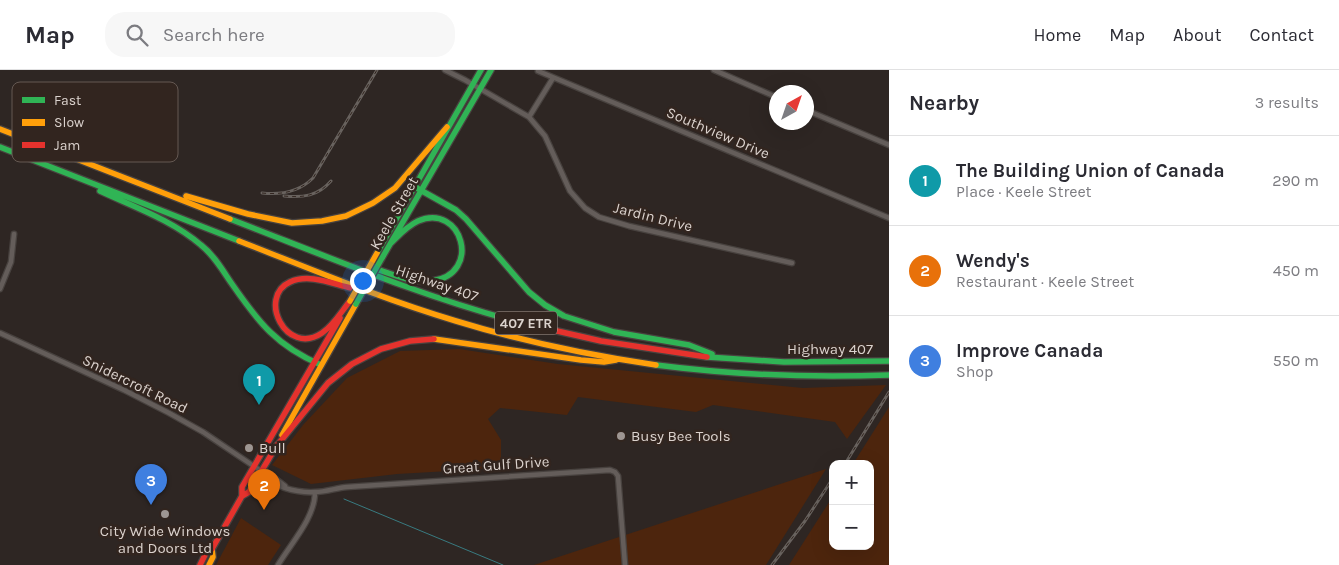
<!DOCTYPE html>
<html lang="en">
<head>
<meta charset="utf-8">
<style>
  :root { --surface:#fff; --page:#f7f7f7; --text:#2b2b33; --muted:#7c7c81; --line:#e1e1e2; --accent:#0f766e }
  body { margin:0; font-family:Karla,sans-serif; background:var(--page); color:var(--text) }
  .controls { position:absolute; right:15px; bottom:15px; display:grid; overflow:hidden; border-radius:10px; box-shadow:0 5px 20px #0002 }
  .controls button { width:45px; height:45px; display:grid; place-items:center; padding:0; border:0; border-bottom:1px solid var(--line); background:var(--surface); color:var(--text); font:25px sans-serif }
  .compass { position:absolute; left:769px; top:15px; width:45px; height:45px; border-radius:50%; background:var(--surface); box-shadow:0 5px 20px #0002; rotate:40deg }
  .you { position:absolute; left:362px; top:210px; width:18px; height:18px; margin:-12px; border:4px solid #fff; border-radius:50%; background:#1a73e8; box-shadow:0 0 0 8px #1a73e833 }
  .badge { display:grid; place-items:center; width:32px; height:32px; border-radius:50%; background:var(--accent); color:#fff; font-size:16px; font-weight:700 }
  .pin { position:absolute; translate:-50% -41px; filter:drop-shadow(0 1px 2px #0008) }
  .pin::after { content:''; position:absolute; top:26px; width:18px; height:15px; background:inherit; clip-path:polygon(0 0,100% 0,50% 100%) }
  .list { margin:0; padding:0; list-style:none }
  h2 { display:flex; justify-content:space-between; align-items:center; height:65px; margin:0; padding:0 20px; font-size:21px }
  h2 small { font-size:16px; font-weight:400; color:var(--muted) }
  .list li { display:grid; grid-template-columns:32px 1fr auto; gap:15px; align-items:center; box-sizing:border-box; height:90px; padding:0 20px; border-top:1px solid var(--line) }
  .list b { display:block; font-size:19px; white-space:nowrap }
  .list p { margin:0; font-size:16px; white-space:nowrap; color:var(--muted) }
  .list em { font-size:16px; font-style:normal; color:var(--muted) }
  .icon { flex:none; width:28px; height:28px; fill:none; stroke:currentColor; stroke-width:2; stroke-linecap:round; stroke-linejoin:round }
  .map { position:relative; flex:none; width:889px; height:495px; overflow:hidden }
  header { display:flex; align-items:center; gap:30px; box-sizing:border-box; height:70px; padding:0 25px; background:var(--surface); border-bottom:1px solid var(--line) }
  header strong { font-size:24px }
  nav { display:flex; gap:28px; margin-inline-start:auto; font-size:18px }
  .search { width:350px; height:45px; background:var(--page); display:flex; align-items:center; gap:12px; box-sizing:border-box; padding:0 18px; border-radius:20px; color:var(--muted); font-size:19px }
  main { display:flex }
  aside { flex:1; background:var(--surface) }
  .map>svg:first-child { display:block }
</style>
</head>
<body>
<header>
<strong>Map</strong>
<div class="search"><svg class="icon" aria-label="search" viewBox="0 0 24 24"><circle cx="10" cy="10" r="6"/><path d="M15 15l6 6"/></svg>Search here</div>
<nav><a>Home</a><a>Map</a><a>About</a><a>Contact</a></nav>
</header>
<main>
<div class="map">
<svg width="889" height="495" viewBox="0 0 889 495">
  <rect width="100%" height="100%" fill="#2e2623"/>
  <path fill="#4d250d" d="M459 279 558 294 803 318 886 315 847 369 835 352 713 335 696 342 578 327 567 345 500 338 488 349 501 370V398L397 404 311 414 272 395 303 355 347 308 400 281Z
    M889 337V495H789L833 426V476H870V394H853Z
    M826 399 766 495H534Z
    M241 448 281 475 268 495H216Z"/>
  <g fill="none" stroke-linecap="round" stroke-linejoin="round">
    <path stroke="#397b81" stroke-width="1" d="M344 429 503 495"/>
    <defs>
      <path id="street" d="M445 0 465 10 529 47 545 66 570 121 585 138 599 147 629 156 792 193
        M714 0 776 27
        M538 1 889 148
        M806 40 889 75
        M529 47 553 8
        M0 219 11 192 14 164
        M0 263 124 320 169 343 203 362 261 401 267 402 285 416
        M261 401C269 417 298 423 315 422 326 422 336 418 347 417L610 400 615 402 618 406 625 495
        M278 495C291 473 315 448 315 422"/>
      <path id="fast" d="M0 77 239 171
        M415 117 456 140 466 149 529 222 545 235 564 246 614 262 689 275 712 284
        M100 121C134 137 172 150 201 175 214 185 223 201 232 214 259 253 277 276 321 295
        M230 149C326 186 422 227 522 253
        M377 183 481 0
        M382 188 491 0
        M369 197C389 202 411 214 432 211 483 204 462 132 418 151 407 156 399 165 391 173
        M707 287 784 292 889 291
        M656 295C734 305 811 308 889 305"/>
      <path id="slow" d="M0 59 230 149
        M186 126 248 144 292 153 322 151 346 146 373 133 395 118 447 57
        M239 171C311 199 382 229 456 251 521 271 589 285 656 295
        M434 269 581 290 604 292 616 290
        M282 365 356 234
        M209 495 213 487 212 479"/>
      <path id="jam" d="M350 231C341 242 334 255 322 263 286 287 257 227 290 212 309 203 333 214 351 218
        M522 253 601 271 707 287
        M275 378 328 313 352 294 381 279 410 271 434 269
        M242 426 249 422 277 375
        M200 495 206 483 212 479 242 426V417L340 248"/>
    </defs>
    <use href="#street" stroke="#48423f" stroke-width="7"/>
    <use href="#fast" stroke="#48423f" stroke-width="8"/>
    <use href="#slow" stroke="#48423f" stroke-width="8"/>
    <use href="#jam" stroke="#48423f" stroke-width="8"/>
    <use href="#street" stroke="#645d5a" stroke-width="4.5"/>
    <use href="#fast" stroke="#30b455" stroke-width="5.5"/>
    <use href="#slow" stroke="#ff9f0a" stroke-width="5.5"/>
    <use href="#jam" stroke="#e5322d" stroke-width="5.5"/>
    <defs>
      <path id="rail" d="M262 123C281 125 299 122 313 108L377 0
        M284 126C303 128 318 126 331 111
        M845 394 889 322
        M772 495 805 451 833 408"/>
    </defs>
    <use href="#rail" stroke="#68625e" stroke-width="3"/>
    <use href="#rail" stroke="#32251f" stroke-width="1" stroke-dasharray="4" stroke-linecap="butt"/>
    <defs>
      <path id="fast-bridge" d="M356 234 382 188"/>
      <path id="slow-bridge" d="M350 231 377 183"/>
    </defs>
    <use href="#fast-bridge" stroke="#48423f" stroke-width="8" stroke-linecap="butt"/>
    <use href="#slow-bridge" stroke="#48423f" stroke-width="8" stroke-linecap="butt"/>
    <use href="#fast-bridge" stroke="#30b455" stroke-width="5.5"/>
    <use href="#slow-bridge" stroke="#ff9f0a" stroke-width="5.5"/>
  </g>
  <g fill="#9e9692" stroke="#32251f" stroke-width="2">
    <circle cx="621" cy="366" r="5"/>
    <circle cx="249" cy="378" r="5"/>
    <circle cx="165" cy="444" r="5"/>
  </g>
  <g text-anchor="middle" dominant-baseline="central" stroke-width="5" stroke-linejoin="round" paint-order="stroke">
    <rect fill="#32251f" stroke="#a89e99" stroke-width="1" x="495" y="241.5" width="62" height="23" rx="4"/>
    <g font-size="14" font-weight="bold" fill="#dbd2cd">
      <text x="526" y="253">407 ETR</text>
    </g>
    <g font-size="15" fill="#dbd2cd" stroke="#32251f">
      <text transform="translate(718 63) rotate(23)">Southview Drive</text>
      <text transform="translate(394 143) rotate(-60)">Keele Street</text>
      <text transform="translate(653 147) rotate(14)">Jardin Drive</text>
      <text transform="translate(437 213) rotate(19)">Highway 407</text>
      <text x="830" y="279">Highway 407</text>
      <text transform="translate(135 314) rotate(26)">Snidercroft Road</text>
      <text transform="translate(496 395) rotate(-4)">Great Gulf Drive</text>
    </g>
    <g font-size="15" fill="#dbd2cd" stroke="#32251f" text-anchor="start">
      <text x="631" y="366">Busy Bee Tools</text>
      <text x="259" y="378">Bull</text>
      <text x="165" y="461" text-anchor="middle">City Wide Windows<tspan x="165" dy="17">and Doors Ltd</tspan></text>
    </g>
  </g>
  <rect x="12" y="12" width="166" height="80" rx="8" fill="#32251f" stroke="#655953" stroke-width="1"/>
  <rect x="22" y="27" width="23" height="6" fill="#30b455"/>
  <rect x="22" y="49" width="23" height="7" fill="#ff9f0a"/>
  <rect x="22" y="72" width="23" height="6" fill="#e5322d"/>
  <g font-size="14" fill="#dbd2cd">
    <text x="54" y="35">Fast</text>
    <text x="54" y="57">Slow</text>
    <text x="54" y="80">Jam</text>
  </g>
</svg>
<div class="controls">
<button>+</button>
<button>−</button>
</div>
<svg class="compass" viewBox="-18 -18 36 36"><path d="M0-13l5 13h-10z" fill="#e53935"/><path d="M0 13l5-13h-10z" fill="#7c7c81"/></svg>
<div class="you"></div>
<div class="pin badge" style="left:259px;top:335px;background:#0f9aa8">1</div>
<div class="pin badge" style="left:264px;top:440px;background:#e8710a">2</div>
<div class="pin badge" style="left:151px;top:435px;background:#3f7fe0">3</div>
</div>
<aside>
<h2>Nearby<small>3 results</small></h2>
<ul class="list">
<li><span class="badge" style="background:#0f9aa8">1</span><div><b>The Building Union of Canada</b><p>Place · Keele Street</p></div><em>290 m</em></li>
<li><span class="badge" style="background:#e8710a">2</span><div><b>Wendy's</b><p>Restaurant · Keele Street</p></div><em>450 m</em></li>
<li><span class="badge" style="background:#3f7fe0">3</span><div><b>Improve Canada</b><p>Shop</p></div><em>550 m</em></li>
</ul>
</aside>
</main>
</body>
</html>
